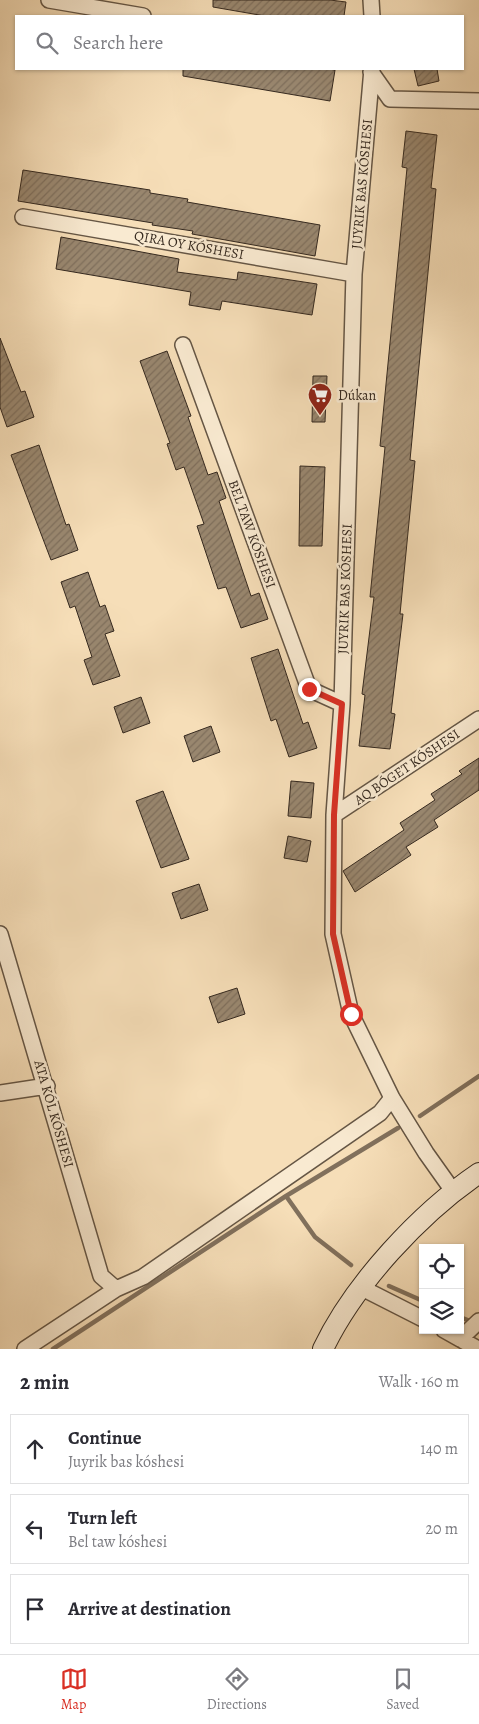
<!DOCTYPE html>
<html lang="en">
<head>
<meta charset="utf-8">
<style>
  :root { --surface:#fff; --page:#f2f2f3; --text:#2b2b33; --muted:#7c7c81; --line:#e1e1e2; --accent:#d93025 }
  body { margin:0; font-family:Alegreya,serif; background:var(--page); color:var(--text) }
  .controls { position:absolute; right:15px; bottom:15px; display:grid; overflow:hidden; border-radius:0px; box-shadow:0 1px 4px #0004 }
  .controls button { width:45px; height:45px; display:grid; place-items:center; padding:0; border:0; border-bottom:1px solid var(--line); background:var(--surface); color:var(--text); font:25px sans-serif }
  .stop { position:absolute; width:15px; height:15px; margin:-11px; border:4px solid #d93025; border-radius:50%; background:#fff }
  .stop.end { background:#d93025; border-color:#fff; box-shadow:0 1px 5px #0008 }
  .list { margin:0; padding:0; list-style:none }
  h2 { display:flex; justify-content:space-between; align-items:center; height:65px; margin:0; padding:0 20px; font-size:21px }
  h2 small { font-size:16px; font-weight:400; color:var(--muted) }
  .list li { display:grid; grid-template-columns:32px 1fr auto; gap:15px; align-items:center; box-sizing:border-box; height:70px; margin:0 10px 10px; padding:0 10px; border:1px solid var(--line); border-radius:0px }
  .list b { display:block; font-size:19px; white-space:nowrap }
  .list p { margin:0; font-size:16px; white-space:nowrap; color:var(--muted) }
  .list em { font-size:16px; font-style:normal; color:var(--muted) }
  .icon { flex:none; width:28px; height:28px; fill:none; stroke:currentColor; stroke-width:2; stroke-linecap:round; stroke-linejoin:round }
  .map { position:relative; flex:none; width:479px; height:1349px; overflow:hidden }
  .search { position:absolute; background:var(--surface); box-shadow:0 1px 4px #0004; left:15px; right:15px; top:15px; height:55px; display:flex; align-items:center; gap:12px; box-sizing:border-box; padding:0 18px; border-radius:0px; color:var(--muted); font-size:19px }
  .sheet { height:305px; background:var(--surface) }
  nav { display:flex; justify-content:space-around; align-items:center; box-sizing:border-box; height:70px; border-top:1px solid var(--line); background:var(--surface); font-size:14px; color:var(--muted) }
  nav a { display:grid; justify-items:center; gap:2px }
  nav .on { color:var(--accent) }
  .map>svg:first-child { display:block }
</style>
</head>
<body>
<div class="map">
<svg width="479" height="1349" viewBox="0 0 479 1349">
  <defs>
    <pattern id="building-hatch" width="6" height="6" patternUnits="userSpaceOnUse" patternTransform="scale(1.25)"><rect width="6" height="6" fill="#99876f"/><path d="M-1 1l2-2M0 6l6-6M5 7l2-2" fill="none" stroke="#7e6e5b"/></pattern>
  </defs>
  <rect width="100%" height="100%" fill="#f6deb8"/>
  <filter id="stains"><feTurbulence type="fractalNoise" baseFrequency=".004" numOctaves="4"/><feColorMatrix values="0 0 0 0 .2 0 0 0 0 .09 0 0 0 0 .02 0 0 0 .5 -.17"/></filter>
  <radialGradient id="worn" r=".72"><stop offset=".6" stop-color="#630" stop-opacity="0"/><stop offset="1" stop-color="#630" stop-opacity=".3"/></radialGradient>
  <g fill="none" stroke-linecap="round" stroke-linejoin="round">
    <path stroke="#81705c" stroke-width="4.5" d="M420 1116 479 1076
      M286 1196 315 1237 351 1265
      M389 1286 423 1301
      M460 1317 470 1321
      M53 1349 286 1196 398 1128"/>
  </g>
  <path fill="url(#building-hatch)" stroke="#35291f" d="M213 0H330L346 2 344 16H265L213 7Z
    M183 69H328L335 70 330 101 183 76Z
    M414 69H437L439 81 418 86Z
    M406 131 437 135 431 188 436 189 410 460 415 461 400 614H403L391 713 395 714 390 749 359 746 365 695 362 694 374 597H370L385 447 380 446 407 168 402 167Z
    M23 170 150 190V193L188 199 187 202 320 225 315 256 192 234 193 231 152 225 153 223 18 201Z
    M61 237 179 259 177 272 237 280 238 272 317 284 312 315 222 301 220 310 189 305 191 292 56 269Z
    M0 338 21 392 25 391 34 417 7 427 0 407Z
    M167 351 191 416 188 417 208 475 217 472 226 498 219 501 251 596 259 593 268 619 241 628 226 587 218 589 197 526 204 524 184 467 176 470 167 444 170 443 140 361Z
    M313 376H327L325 422H312Z
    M39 445 66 525 69 524 78 550 51 560 11 455Z
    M300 466 325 467 322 546H299Z
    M88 572 100 607 105 605 114 631 105 634 120 676 93 685 84 660 92 657 75 606 70 608 61 582Z
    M278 649 303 724 308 722 317 748 289 757 276 719 271 721 251 658Z
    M141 697 150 723 123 733 114 707Z
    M211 726 220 752 193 762 184 736Z
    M479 758V790L434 820 438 827 406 847 411 855 355 892 343 871 404 830 400 823 435 800 431 794 462 774 459 771Z
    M291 781 314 783 311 818 288 816Z
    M163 791 189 859 161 868 136 801Z
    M288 836 311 841 307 862 284 858Z
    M199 884 208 910 181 919 172 893Z
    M237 988 245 1014 218 1023 209 997Z"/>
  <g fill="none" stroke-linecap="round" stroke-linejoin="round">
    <defs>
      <path id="street" d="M49 0 143 16
        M371 0 372 16
        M372 69 354 274 342 704 334 815 333 934 351 1014 392 1098 426 1153 453 1191
        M371 72 390 99 479 101
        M23 217 354 274
        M183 345 309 689 342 704
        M334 815 479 719
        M0 934 101 1276 116 1289
        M0 1093 47 1086
        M362 1288 423 1319
        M444 1330 478 1349
        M460 1339 479 1321
        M25 1349 116 1289 143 1277 380 1113 392 1098"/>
      <path id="secondary" d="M323 1349C354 1284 420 1213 479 1173"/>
    </defs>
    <use href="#street" stroke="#655645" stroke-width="18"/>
    <use href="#secondary" stroke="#35291f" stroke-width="22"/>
    <use href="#street" stroke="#f9ead1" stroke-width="15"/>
    <use href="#secondary" stroke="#f9ead1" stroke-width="20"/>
  </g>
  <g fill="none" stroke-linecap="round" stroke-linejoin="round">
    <path stroke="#d93025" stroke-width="6" d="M309 689 342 704 334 815 333 934 351 1014"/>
  </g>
  <defs>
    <symbol id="supermarket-pin" viewBox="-11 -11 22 30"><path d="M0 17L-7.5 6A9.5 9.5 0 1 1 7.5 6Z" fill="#8f2418" stroke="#f9ead1"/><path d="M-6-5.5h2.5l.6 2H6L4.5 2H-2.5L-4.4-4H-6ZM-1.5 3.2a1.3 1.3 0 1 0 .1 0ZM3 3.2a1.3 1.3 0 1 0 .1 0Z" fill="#fff"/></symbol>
  </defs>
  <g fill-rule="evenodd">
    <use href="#supermarket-pin" x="306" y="381" width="28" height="38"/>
  </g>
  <g text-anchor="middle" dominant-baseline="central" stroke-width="5" stroke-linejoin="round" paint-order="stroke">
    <g font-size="14" fill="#35291f" stroke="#f9ead1">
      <text transform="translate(362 184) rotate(-85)">JUYRIK BAS KÓSHESI</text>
      <text transform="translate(189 245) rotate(10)">QIRA OY KÓSHESI</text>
      <text transform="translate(252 534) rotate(70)">BEL TAW KÓSHESI</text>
      <text transform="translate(345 589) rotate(-88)">JUYRIK BAS KÓSHESI</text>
      <text transform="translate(407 767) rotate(-34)">AQ BÓGET KÓSHESI</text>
      <text transform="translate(54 1114) rotate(74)">ATA KÓL KÓSHESI</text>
    </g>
    <g font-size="14" fill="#35291f" stroke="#f9ead1" text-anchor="start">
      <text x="338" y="395">Dúkan</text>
    </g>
  </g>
  <rect width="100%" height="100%" filter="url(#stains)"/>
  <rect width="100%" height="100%" fill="url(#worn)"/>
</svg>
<div class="controls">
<button><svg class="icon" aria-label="locate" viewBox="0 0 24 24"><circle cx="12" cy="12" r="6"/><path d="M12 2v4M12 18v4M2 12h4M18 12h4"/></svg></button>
<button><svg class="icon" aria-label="layers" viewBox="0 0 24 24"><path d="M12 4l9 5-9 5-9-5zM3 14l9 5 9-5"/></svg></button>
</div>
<div class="stop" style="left:351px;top:1014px"></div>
<div class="stop end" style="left:309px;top:689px"></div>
<div class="search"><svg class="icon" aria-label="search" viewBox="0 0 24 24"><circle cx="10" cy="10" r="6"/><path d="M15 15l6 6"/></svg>Search here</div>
</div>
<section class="sheet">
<h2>2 min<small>Walk · 160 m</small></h2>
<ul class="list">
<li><svg class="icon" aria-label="ahead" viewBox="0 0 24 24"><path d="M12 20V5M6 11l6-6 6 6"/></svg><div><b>Continue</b><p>Juyrik bas kóshesi</p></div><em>140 m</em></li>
<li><svg class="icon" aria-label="left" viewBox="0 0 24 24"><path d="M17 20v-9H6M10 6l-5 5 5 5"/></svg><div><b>Turn left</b><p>Bel taw kóshesi</p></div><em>20 m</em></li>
<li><svg class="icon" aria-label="arrive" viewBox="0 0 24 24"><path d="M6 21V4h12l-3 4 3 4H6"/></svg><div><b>Arrive at destination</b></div></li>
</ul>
</section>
<nav>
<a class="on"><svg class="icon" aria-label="map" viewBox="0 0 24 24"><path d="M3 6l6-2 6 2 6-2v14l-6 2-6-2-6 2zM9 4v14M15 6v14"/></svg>Map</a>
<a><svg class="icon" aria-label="directions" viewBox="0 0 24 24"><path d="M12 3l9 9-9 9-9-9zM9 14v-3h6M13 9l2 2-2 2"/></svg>Directions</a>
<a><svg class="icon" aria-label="saved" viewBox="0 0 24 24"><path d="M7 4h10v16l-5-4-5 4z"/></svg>Saved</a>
</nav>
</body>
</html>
